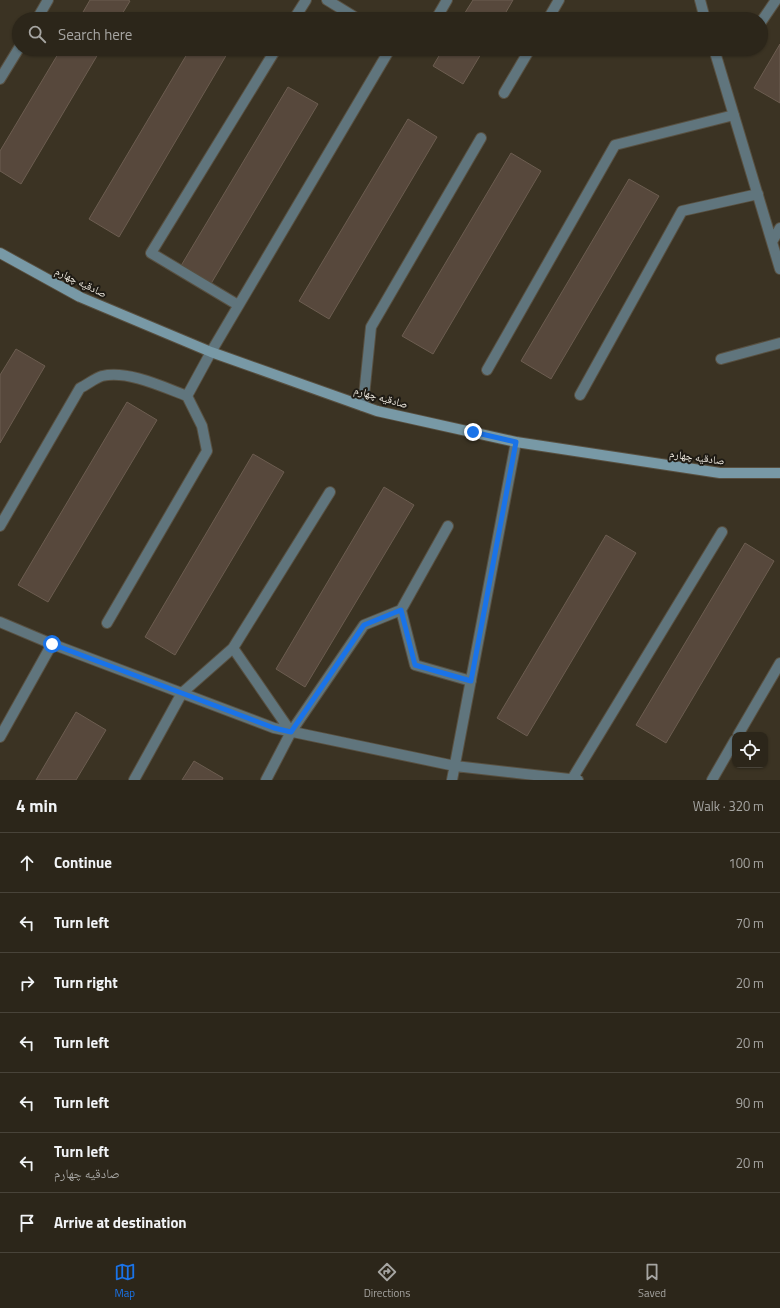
<!DOCTYPE html>
<html lang="en">
<head>
<meta charset="utf-8">
<style>
  :root { --surface:#2c261a; --page:#383227; --text:#f1f3f6; --muted:#a6a5a2; --line:#484339; --accent:#1a73e8 }
  body { margin:0; font-family:"Titillium Web","Noto Naskh Arabic",sans-serif; background:var(--page); color:var(--text) }
  .controls { position:absolute; right:12px; bottom:12px; display:grid; overflow:hidden; border-radius:8px; box-shadow:0 1px 3px #0004 }
  .controls button { width:36px; height:36px; display:grid; place-items:center; padding:0; border:0; border-bottom:1px solid var(--line); background:var(--surface); color:var(--text); font:20px sans-serif }
  .stop { position:absolute; width:12px; height:12px; margin:-9px; border:3px solid #1a73e8; border-radius:50%; background:#fff }
  .stop.end { background:#1a73e8; border-color:#fff; box-shadow:0 1px 4px #0008 }
  .list { margin:0; padding:0; list-style:none }
  h2 { display:flex; justify-content:space-between; align-items:center; height:52px; margin:0; padding:0 16px; font-size:17px }
  h2 small { font-size:13px; font-weight:400; color:var(--muted) }
  .list li { display:grid; grid-template-columns:26px 1fr auto; gap:12px; align-items:center; box-sizing:border-box; height:60px; padding:0 16px; border-top:1px solid var(--line) }
  .list b { display:block; font-size:15px; white-space:nowrap }
  .list p { margin:0; font-size:13px; white-space:nowrap; color:var(--muted) }
  .list em { font-size:13px; font-style:normal; color:var(--muted) }
  .icon { flex:none; width:22px; height:22px; fill:none; stroke:currentColor; stroke-width:2; stroke-linecap:round; stroke-linejoin:round }
  .map { position:relative; flex:none; width:780px; height:780px; overflow:hidden }
  .search { position:absolute; background:var(--surface); box-shadow:0 1px 3px #0004; left:12px; right:12px; top:12px; height:44px; display:flex; align-items:center; gap:10px; box-sizing:border-box; padding:0 14px; border-radius:22px; color:var(--muted); font-size:15px }
  .sheet { height:472px; background:var(--surface) }
  nav { display:flex; justify-content:space-around; align-items:center; box-sizing:border-box; height:56px; border-top:1px solid var(--line); background:var(--surface); font-size:11px; color:var(--muted) }
  nav a { display:grid; justify-items:center; gap:2px }
  nav .on { color:var(--accent) }
  .map>svg:first-child { display:block }
</style>
</head>
<body>
<div class="map">
<svg width="780" height="780" viewBox="0 0 780 780">
  <rect width="100%" height="100%" fill="#3b3323"/>
  <path fill="#57483c" stroke="#6c5d50" d="M90 0H128L130 1 119 19H79Z
    M473 0H513L502 19H461Z
    M780 44V103L754 88Z
    M61 49H101L21 184 0 171V151Z
    M190 49H218L227 54 119 237 89 219Z
    M443 49H484L463 84 433 66Z
    M288 87 318 104 209 287 179 269Z
    M408 119 437 137 329 319 299 301Z
    M511 153 541 171 433 354 402 336Z
    M629 179 659 196 551 379 521 361Z
    M16 349 45 366 0 443V375Z
    M127 402 157 420 48 602 18 585Z
    M253 454 284 472 175 655 145 637Z
    M384 487 414 505 305 687 276 669Z
    M606 535 636 553 527 736 497 718Z
    M745 543 774 561 666 743 636 725Z
    M76 712 106 730 76 780H36Z
    M194 761 223 778 222 780H182Z"/>
  <g fill="none" stroke-linecap="round" stroke-linejoin="round">
    <defs>
      <path id="street" d="M327 0 358 19
        M700 0 705 19
        M37 19 48 0
        M294 19 306 0
        M436 19 447 0
        M548 19 559 0
        M761 22 776 0
        M714 49 780 269
        M0 79 19 48
        M504 93 530 49
        M772 242 780 228
        M238 305 151 253 276 49
        M721 359 780 343
        M487 370 615 145 734 115
        M580 395 682 211 758 194
        M363 406 371 327 481 138
        M0 526 80 388C87 385 95 378 102 376 128 370 163 387 187 396
        M448 526 401 610 415 665 471 681
        M0 622 52 644 274 728 455 766 578 780
        M107 623 207 451 202 426 187 396 211 352 390 49
        M233 648 291 732 266 780
        M291 732 364 625 401 610
        M738 735 780 663
        M0 737 52 644
        M572 779 722 532
        M134 780 182 693 233 648 330 492
        M452 780 516 442
        M712 780 735 740"/>
      <path id="secondary" d="M0 253 80 297 211 352 377 411 516 442 720 473H780"/>
    </defs>
    <use href="#street" stroke="#585041" stroke-width="12"/>
    <use href="#secondary" stroke="#585041" stroke-width="12"/>
    <use href="#street" stroke="#60757d" stroke-width="10"/>
    <use href="#secondary" stroke="#7899a6" stroke-width="10"/>
  </g>
  <g fill="none" stroke-linecap="round" stroke-linejoin="round">
    <path stroke="#1a73e8" stroke-width="5" d="M52 644 274 728 291 732 364 625 401 610 415 665 471 681 516 442 473 432"/>
  </g>
  <g text-anchor="middle" dominant-baseline="central" stroke-width="4" stroke-linejoin="round" paint-order="stroke">
    <g font-size="11" fill="#eee9df" stroke="#1f1b14">
      <text transform="translate(81 282) rotate(26)">صادقیه چهارم</text>
      <text transform="translate(381 397) rotate(16)">صادقیه چهارم</text>
      <text transform="translate(697 457) rotate(8)">صادقیه چهارم</text>
    </g>
  </g>
</svg>
<div class="controls">
<button><svg class="icon" aria-label="locate" viewBox="0 0 24 24"><circle cx="12" cy="12" r="6"/><path d="M12 2v4M12 18v4M2 12h4M18 12h4"/></svg></button>
</div>
<div class="stop" style="left:52px;top:644px"></div>
<div class="stop end" style="left:473px;top:432px"></div>
<div class="search"><svg class="icon" aria-label="search" viewBox="0 0 24 24"><circle cx="10" cy="10" r="6"/><path d="M15 15l6 6"/></svg>Search here</div>
</div>
<section class="sheet">
<h2>4 min<small>Walk · 320 m</small></h2>
<ul class="list">
<li><svg class="icon" aria-label="ahead" viewBox="0 0 24 24"><path d="M12 20V5M6 11l6-6 6 6"/></svg><div><b>Continue</b></div><em>100 m</em></li>
<li><svg class="icon" aria-label="left" viewBox="0 0 24 24"><path d="M17 20v-9H6M10 6l-5 5 5 5"/></svg><div><b>Turn left</b></div><em>70 m</em></li>
<li><svg class="icon" aria-label="right" viewBox="0 0 24 24"><path d="M7 20v-9h11M14 6l5 5-5 5"/></svg><div><b>Turn right</b></div><em>20 m</em></li>
<li><svg class="icon" aria-label="left" viewBox="0 0 24 24"><path d="M17 20v-9H6M10 6l-5 5 5 5"/></svg><div><b>Turn left</b></div><em>20 m</em></li>
<li><svg class="icon" aria-label="left" viewBox="0 0 24 24"><path d="M17 20v-9H6M10 6l-5 5 5 5"/></svg><div><b>Turn left</b></div><em>90 m</em></li>
<li><svg class="icon" aria-label="left" viewBox="0 0 24 24"><path d="M17 20v-9H6M10 6l-5 5 5 5"/></svg><div><b>Turn left</b><p>صادقیه چهارم</p></div><em>20 m</em></li>
<li><svg class="icon" aria-label="arrive" viewBox="0 0 24 24"><path d="M6 21V4h12l-3 4 3 4H6"/></svg><div><b>Arrive at destination</b></div></li>
</ul>
</section>
<nav>
<a class="on"><svg class="icon" aria-label="map" viewBox="0 0 24 24"><path d="M3 6l6-2 6 2 6-2v14l-6 2-6-2-6 2zM9 4v14M15 6v14"/></svg>Map</a>
<a><svg class="icon" aria-label="directions" viewBox="0 0 24 24"><path d="M12 3l9 9-9 9-9-9zM9 14v-3h6M13 9l2 2-2 2"/></svg>Directions</a>
<a><svg class="icon" aria-label="saved" viewBox="0 0 24 24"><path d="M7 4h10v16l-5-4-5 4z"/></svg>Saved</a>
</nav>
</body>
</html>
